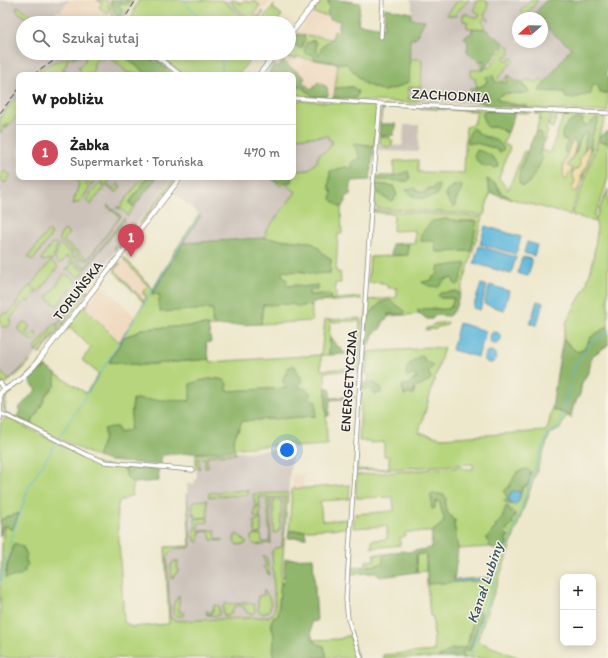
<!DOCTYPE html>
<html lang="pl">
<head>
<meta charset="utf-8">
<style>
  :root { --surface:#fff; --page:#f2f2f2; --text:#222; --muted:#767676; --line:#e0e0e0; --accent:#d1495b }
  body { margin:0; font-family:Itim,sans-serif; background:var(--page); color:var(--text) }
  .controls { position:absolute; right:12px; bottom:12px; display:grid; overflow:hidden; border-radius:8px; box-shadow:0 2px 10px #0003 }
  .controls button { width:36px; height:36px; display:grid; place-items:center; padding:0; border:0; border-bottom:1px solid var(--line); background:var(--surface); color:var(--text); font:20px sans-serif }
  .compass { position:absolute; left:512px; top:12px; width:36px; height:36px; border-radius:50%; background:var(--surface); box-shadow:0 2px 10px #0003; rotate:250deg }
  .you { position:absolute; left:287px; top:450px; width:14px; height:14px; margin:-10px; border:3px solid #fff; border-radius:50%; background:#1a73e8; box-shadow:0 0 0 6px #1a73e833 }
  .badge { display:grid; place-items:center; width:26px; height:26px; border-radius:50%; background:var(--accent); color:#fff; font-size:13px; font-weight:700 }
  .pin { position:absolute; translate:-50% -33px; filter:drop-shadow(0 1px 2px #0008) }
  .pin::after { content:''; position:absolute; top:21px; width:14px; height:12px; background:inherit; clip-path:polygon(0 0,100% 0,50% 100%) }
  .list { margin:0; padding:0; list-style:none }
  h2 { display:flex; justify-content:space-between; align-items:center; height:52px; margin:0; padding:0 16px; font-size:17px }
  h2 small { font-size:13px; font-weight:400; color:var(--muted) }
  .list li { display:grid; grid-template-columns:26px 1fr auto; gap:12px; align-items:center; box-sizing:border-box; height:56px; padding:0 16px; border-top:1px solid var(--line) }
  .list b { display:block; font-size:15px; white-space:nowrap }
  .list p { margin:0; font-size:13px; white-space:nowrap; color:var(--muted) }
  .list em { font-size:13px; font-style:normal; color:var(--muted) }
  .icon { flex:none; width:22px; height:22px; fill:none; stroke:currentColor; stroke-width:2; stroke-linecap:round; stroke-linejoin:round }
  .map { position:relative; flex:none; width:608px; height:658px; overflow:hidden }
  .search { position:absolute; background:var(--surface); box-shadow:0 2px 10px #0003; left:16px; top:16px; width:280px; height:44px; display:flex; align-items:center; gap:10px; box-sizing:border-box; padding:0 14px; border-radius:22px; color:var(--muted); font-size:15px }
  .panel { position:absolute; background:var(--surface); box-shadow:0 2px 10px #0003; left:16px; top:72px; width:280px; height:108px; border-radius:8px }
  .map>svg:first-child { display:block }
</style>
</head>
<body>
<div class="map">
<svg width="608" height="658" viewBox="0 0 608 658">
  <rect width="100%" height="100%" fill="#f7f3e8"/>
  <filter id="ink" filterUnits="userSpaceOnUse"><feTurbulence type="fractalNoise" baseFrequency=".025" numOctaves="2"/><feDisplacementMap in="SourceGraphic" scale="8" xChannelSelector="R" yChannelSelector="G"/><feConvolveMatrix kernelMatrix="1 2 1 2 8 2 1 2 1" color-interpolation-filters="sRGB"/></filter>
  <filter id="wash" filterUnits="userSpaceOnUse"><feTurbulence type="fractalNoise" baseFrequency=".012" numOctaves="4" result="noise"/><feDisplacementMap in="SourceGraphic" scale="16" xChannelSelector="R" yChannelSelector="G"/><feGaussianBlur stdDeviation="0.9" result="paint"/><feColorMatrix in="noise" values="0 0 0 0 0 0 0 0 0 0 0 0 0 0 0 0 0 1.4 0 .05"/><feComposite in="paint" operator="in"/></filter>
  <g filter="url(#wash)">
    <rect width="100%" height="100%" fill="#ede7cb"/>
    <path fill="#eed7bb" d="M69 0H98L112 11 108 17 109 23H48L58 10 61 11Z
      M235 0H271L258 17Z
      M323 0H329L328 5 340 21 338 32 332 39 297 34Z
      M289 51 295 55 367 67 366 98 315 96 293 75H288L274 64 283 53H289Z
      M124 257 153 289 144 303 114 270Z
      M103 285 135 317 119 342 85 308Z
      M293 475H304L303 489H292Z"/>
    <path fill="#ccc2b9" d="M0 0H69L60 12 58 10 48 23H23V53H120L148 75H19V177H173L30 361 19 373 5 383 0 378Z
      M204 0H235L258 17 253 23H235Z
      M410 0H546L534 18H518V42H542V24L572 48 536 95 508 75 502 82 498 78 497 66 511 48 485 29 482 104 408 101 412 2Z
      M404 125H419L418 152 378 151 379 140 384 145 402 146 403 142Z
      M342 135 263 238 183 243 201 216 174 193 187 177H293V138Z
      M290 449 292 450 277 617 169 624 165 547 190 546 187 484H194L197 477 196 455Z"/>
    <path fill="#b6d57c" stroke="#708054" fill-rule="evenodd" d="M97 0H107L109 9 108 14H107L99 7 102 3Z
      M110 0H112L111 2 113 6 114 11 121 2 127 4 129 0H134L120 23C112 22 109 8 110 0Z
      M139 0H222L250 23H130L135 9 133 11Z
      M231 0H235L241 4 244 0 250 3 253 0 260 5 254 14 258 17 263 11 264 12 258 19 254 20C247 17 233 8 231 0Z
      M323 0H329L328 5 331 7 328 12 329 16 313 13Z
      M458 0H469L456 13 457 16 447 15Z
      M478 0H485L488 3 487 8 488 9 484 15 490 20 489 21 484 18 482 20 484 24V29L467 28V21H463V14H468L475 18 479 17 480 15 473 9 475 7Z
      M530 0H538L526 15 520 12Z
      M274 5 273 8 282 15 276 23H259Z
      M18 6 41 23H38L31 17 26 18 17 11 16 9Z
      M54 15 64 16 60 21 63 23H48Z
      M84 18 103 20 101 23H77Z
      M304 35 332 39 324 44 319 55 316 51V43L314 40 311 54 315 56V59L347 64 365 84 383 91 396 88 409 82 410 59H422L421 87H409L408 99H417V91H421L420 100 416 103 333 99 332 97 356 98 357 91 352 87 335 88 338 64 297 57 295 59 287 57 290 52 289 51V44L291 42 297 47 304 42Z
      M507 45 511 48 509 50 510 54 507 56H505L503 58 508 61 512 58 514 60 498 78 502 82 508 75 510 76H508L507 83 487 82 482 86 477 87 475 78 471 77V70H481V61L484 60 483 71 487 67 489 68Z
      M81 53H86L67 60 66 66 62 69 63 70H66L69 73 66 75H33L51 63Z
      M86 53H120L148 75 127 73 119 64 106 55H104L103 59 99 58V57L94 63 93 74 81 75V71L78 67C85 64 85 60 86 53Z
      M141 53H144L152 59 155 58 177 75H172L155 58 152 61Z
      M161 53H251L248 57 250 59 240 73 243 75H185L166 61 167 59Z
      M528 79 534 82H537L540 79 546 82 539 90 564 92 566 98 592 85H599L600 93H608V112L528 108 527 106 505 103 497 99 498 96 506 92 521 94 530 91 518 81 524 82Z
      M297 83 313 96H328L326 98 293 96V88H295Z
      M19 93V115L16 117 6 129 8 125 7 124 5 128 4 126 2 127 5 128 0 133V118Z
      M293 100 371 105 377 110 374 146 355 143 353 144 358 152 360 158 358 160 353 161 351 164 353 168 352 170 345 167 330 171 329 188 332 192 335 202 341 208 342 234H338L336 272H340L341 283H335L336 299 361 297V299L336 301 330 300V298L322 294 309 295V291L318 289 319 287 318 285 302 287 295 285 287 286 285 284 286 279 283 277 282 273 284 271 330 273 331 259C322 255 319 245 310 242L263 238 267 233 265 232 296 192 284 183 281 186 269 177 277 181 291 182 292 178 294 176 293 172 296 173 298 171 308 170 317 162 319 154C326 151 331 149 332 140H329L328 136 293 138Z
      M383 106H385L528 111 530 113 487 111 495 126 505 132H508L503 144 510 147 499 178 508 190 524 151 527 152 520 169 539 154 541 150 550 153 563 116 557 115 553 128 549 127 552 113 599 115 604 118 605 120 582 182C582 174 587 155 591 149 590 140 593 129 598 122L596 118 587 126 582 123 583 119 562 139 568 141C566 145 563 148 565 153L568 152 563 166 564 179 567 178 569 173 572 171V168L567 166C570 162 574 156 576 152 579 145 579 139 584 133H587C585 142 586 150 580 158 582 166 578 168 572 172L575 182 573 185 575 192 580 187 570 215 512 199 500 192 496 184 487 179C487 184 490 187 490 193L484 215 377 208C371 203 374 196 375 189L377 192 388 200 397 195 393 186 378 184 375 186 376 179 377 180 408 181 402 173 394 176V161L418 160V172L464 173 466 127C476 126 475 119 477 111L390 107 382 110 380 124 381 113ZM474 129 483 136 491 137 500 152 494 148 476 143ZM456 185 458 196 453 206C448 202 449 198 445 195L449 189ZM429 188H434L437 195C426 198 414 200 406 190L425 194Z
      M535 112 550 113 546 130 548 131 545 140 541 137 536 131 541 114H535Z
      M379 136 390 138 393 141 391 147C383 147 379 145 379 136Z
      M599 141 608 143V178L600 203 594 215 596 220C598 209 605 199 608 189V326L591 337 584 349 578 352C571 349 569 343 563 339L566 323 586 286 592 266 597 233 596 222 572 215Z
      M5 171 11 175 5 183 0 180V175Z
      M73 177H78L90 188 80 202 73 204 79 183Z
      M81 177H98L91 185Z
      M104 177H109L111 179 107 184 114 189 118 184 121 186 117 192 113 191 102 182 101 180Z
      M143 177H148L129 203 134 207 128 215V217L126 215 127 214 121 209 117 208V207L119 208Z
      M175 177H177L141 223 139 224Z
      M98 184H101L105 187 96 198 95 197 91 205 86 201V200Z
      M108 205 121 216 88 260H84L59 241 60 236 64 230 69 233 63 241 88 259 120 217 107 206Z
      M373 210 483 217 460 294 456 291 440 298H454L451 307 445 310 433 308 418 311 420 314 390 316 386 314H404L400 308 381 302 366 318 367 300 393 298 397 297V288H388L386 284H382V282L368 283 370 257 408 255V243H415V230L393 231 394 214 373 212ZM445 219 461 221H477L471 251 436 252V241L421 240ZM465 263 453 278 423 283 433 280 438 274Z
      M199 215 201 216 183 243 152 294 160 295 159 304 196 310 214 309 212 323 215 326H208V325L140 329 138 332 124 337 109 362 142 365 209 359 210 362 321 355 325 320 360 318 362 319 359 368H357V371L325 372 327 445 294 447 292 444 239 448 234 450 233 441 242 421 316 416 310 400 298 387 299 376 296 368 287 372 284 375 287 388 227 391 224 380 215 378 204 380 190 401 133 400 130 430 105 438 97 457 32 425 33 420 43 403 46 395 55 385V379L56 374 86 393 99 374 82 360 91 348 70 327 66 331C67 326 85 304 90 301L85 308 119 342 144 303 114 271 116 264 121 263 115 270 144 301 146 299 145 294H143V291L148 286 125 261 123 256 153 289 175 251ZM360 321 357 368 321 370V355H329L330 322Z
      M124 218 125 219 85 270 74 261 67 270 65 269 72 260 67 256 60 264 55 260 59 244 73 255 72 257 73 258 75 256 80 263 86 267Z
      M130 224H133L136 225 116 250H115L114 245 117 247 132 227Z
      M48 231 52 234 34 259 32 260 28 257Z
      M53 243H57L53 259 50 260 42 261V257Z
      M51 261 58 267 39 292 31 285 50 262Z
      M73 263 84 272 79 278 68 269Z
      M65 273 77 281 57 306 47 298Z
      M29 286 37 293 36 294 34 293 28 302 25 300 10 319 12 322 7 328 5 325 3 328 0 325V314L9 313Z
      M85 288 86 289 36 353 35 348 54 324H58Z
      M88 290 89 291 41 353 38 354Z
      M263 304H292L299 307 305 305 312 307V321L261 324Z
      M25 322 30 326 26 332 31 336 36 331 37 338 33 342 18 330 21 324Z
      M448 322 447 325 438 327 436 329 425 330 426 328 431 327 434 324Z
      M424 347 444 348 419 432 442 438 546 431 548 427 552 409 571 416 572 418 566 416 560 429 550 434 538 467 477 641 519 658H466L461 654 462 652 470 650 481 615V612L479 611 474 612 475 619 472 624 467 645 464 648 452 649 437 658H383V655L434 651 433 616H430L427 584 490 580C492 574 489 579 494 575 499 571 503 556 499 551H501L507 544 506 538 507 535 504 533 513 524 512 520 515 518V513L507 506 503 518 496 525 495 524 496 527 495 529 492 531 491 534 489 536 490 542 489 545 491 547 458 549 454 524 455 520C446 511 444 511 446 498L431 495 432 508 436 501 440 502C440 510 444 514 444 522L432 532H406L405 536 400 538V545L372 548V540L387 539V526L353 528 355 514 394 511 393 497 356 498V475L460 467 465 469H473V464L355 471 356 458H358L357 470 389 468V456H384V442L370 443V441H359L362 385V388C368 388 371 387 373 393L375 383H368L369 374H364L366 373 367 354H363V352L417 349ZM418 357 425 361 428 371 431 377 421 386 415 387 414 394 404 395 405 384 409 385 416 379V376L407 367ZM516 474 530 481 529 484 523 487 518 502 515 505 508 504 505 500 507 501 508 500 506 490 509 487Z
      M48 353H50L41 364 46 367 30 375 21 384V382L38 366Z
      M29 361 30 362C22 370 14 378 4 384L0 381V371L9 380Z
      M13 390 12 392 6 398 5 412 27 423C15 417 0 416 3 400L5 398V395L9 391Z
      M5 418H8L100 465 124 467 127 478 133 483 132 495 125 499 119 501 117 510 124 622 132 627 169 624 165 547 190 546 187 494 191 546 189 548C179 548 170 547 167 559L170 615 171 619 178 621 267 617 273 614 275 609 272 551 275 548 282 547 285 497 270 498 271 543 255 545 251 541V537L254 535H261L262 542H270L267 497H259L260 505H255L253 494 288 493 278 616 271 624 274 635 273 658H0V575C4 559 0 540 5 525L12 529 19 514 7 516 0 521V429L1 422ZM17 544 19 546 23 547 27 555 25 559 27 562 24 570 5 578C6 566 9 552 17 544Z
      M236 452V454L207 456 208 468H205V458H198L200 468H196V454Z
      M350 485 349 499 320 501 322 521 348 519 347 528 289 531 292 489Z
      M248 490V495L209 497V493Z
      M207 500 208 517 195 518V514L192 515 193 503 196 501Z
      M273 500H282L280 530H278V533H274Z
      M255 507H260V517H254Z
      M208 518V522L198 523 199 531 215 530 216 540 223 539 222 541 211 540 209 531 199 532V542L195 541 193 530H196L195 519Z
      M261 519V533L257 534 255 532 254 521Z
      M235 535H239L246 542V544L237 545 234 541Z
      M426 553V571L417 572 416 555Z
      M374 554H385L383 556V563L373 566 366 565V561L374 560Z
      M263 557H266L268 562 269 575 263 567 266 566Z
      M174 561H179V562H177L178 571 172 579 171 578V565Z
      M264 590C269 597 273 603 269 611L262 614 258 610V596L264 595Z
      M179 595V612L185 613 183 616H176C170 609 174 602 179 595Z
      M252 603 254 605 255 612 253 614 247 613 244 607 239 605 234 607 230 615 225 616 223 614V606L225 604Z
      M214 605 219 606V615L215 616 207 615 206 611H208V614H211V611H213Z
      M350 635 358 658H314L326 657 312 640 339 639Z"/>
    <path fill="#90b66c" stroke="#5e704c" d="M112 0H129L127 4 124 5 121 3 119 5 123 11 120 16 117 17C113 13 114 7 111 2Z
      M329 0H339L360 3 358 24 384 28 385 8 411 13V19L425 20 415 39H410L409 82 396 88 383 91 365 84 347 64 314 59V56L311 54 307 55 304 52 306 43 314 40 316 43V51L319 55C320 47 326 43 332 39L334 31 338 32 340 21 330 19 327 12 330 7 328 5Z
      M546 0H608V66L606 74 608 77V93H600L598 85H592L591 94 573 98H566L564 92 539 91 571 48 542 24V18L533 17Z
      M472 28 485 29 505 44 483 71 484 60 480 61 471 56 467 51 468 42 464 37 472 33Z
      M297 34 304 35 305 41 302 43 303 46 301 49 291 42Z
      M120 53H141L152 61 155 58 172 75H148Z
      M283 61C290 68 298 71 305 78L302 82 312 90 318 82 327 87 328 96H313L302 87 300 88 297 84V88H293V75H269L270 70 274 65 278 67Z
      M492 75 494 77 495 82 507 83V77L510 76 531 92C528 92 525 93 522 93 512 95 505 91 497 97L498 100 514 105 527 106 528 108 488 106 475 100V93L470 90 469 89 482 86 487 82 486 77Z
      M352 87 358 91 356 98 334 97 335 88Z
      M487 111 515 113 508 132H506L495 126 488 128C484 123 482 118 483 112Z
      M578 118H582V123L587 126 596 118H598C599 123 596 123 595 128 592 134 591 143 591 149L589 151V147H587L585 150V140L587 133 586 132C578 138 579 149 573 155L576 145 573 139 568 152 565 153V147L568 141 562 139C560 129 569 121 578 118Z
      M380 124H396L393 135 390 136 379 135Z
      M472 128C476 130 479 134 483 136 493 140 498 138 504 149L500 152 494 148 476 143H468L467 140Z
      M536 131 542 134 541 137 545 140 539 154 543 158 538 168 528 184 522 186 519 183V177L520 169Z
      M608 131V143L604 142H601L599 141V137Z
      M355 143 374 146 370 180 351 181 350 195 346 196V202L341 208 331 199 332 192 329 188 330 171 345 167 353 169 351 164 353 161 358 160 360 158 358 152 353 144Z
      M477 150C485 152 497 157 498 166L495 168 490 166 487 167 480 164 474 157Z
      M408 171 410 178 408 181 377 180 376 179V176H395Z
      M148 177H157L134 207 129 203Z
      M270 177H292L291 182H278Z
      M487 179 496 184 500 192 512 199 490 193Z
      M377 184 393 186 397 195 393 201C388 201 378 194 375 189V186Z
      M438 184 439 189 437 195C425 199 415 201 406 190L415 188 417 191 425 193 426 190 434 188 435 185Z
      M459 184 462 186C461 192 460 194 456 198L455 206H453L448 201 447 196 445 195 449 189Z
      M445 219 461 221H477L471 251 436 252 435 241H421V234L432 221Z
      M263 238 310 242C319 245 322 255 331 259L330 273 313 274 300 271 290 272 284 271 282 273 283 277 288 281 285 284 287 286 300 285 302 287 318 285 319 287 309 291V295L328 294 331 296 330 299 336 301 312 302V307L305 305 299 307 292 304 263 305 261 324 215 326C210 321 213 315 213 309L160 312V308L158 306 160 295 152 294 183 243Z
      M408 243V255H391L392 244Z
      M466 263 459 284 455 285 452 278 445 279 439 287 429 286 422 282 432 280 433 277 438 274V267Z
      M456 291 460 294 455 309 449 316 436 315 432 319H427L417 311C430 305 440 313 451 307L454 298H440L438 296 440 293Z
      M390 300 405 311 404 314H387L390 316 384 321 380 329 373 334 371 342 364 348 366 318 381 302Z
      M208 325 211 342 206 343 209 359 142 365 109 362 124 337 138 332 140 329Z
      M608 326V345L592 356 589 371 582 383 580 394 573 407 571 416 552 409 557 374 563 339C569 343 571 349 578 352L584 349 591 337Z
      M330 338 346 354 329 355Z
      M363 354H368L369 359 366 373 361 374Z
      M423 356 425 361 433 365 432 368 428 371 431 379 421 386 415 387 412 395 409 394 404 395 402 386 405 384 409 385 411 381 416 379V376L414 375 407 377 406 374 407 367 418 357Z
      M294 365 299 376 302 378 301 384 298 387 306 389 310 393 311 400H316V416L242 421 233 441 234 450 163 455 161 457V465L109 461 97 457 104 438V429L111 427H117L119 433 130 430 133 399 190 401V384C201 380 211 377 224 380L227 384V391L287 388 282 380 287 372 286 369Z
      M46 367 56 374 55 379V385L46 395 43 403 33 420 32 425 16 417 21 411 18 409 36 390 28 378C32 372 40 372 46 367Z
      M363 383C370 383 379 382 382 390L381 393 374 394 369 388 364 389 362 385Z
      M326 388H330V398L355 396V398L330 400 329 416H326Z
      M124 467 158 469 159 481 133 483 127 478Z
      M525 469 529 470 531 472 528 485 523 487 520 492H511L509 502 511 504H508L503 500H508L504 491 509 487 517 472Z
      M434 493 444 495 446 498C444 511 446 512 455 520L454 524 458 549 454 580 490 577V580L427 584 426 553 416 555 417 572 380 577 375 573 350 574V568C362 566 373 567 383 563V556L385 554 401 551 409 552 431 548 432 532 444 522C444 514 440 509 440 502L436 501 435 508 432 509 431 495Z
      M506 506 516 516 512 520 513 524 504 533 509 536 506 538 507 544 502 551H499L490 547 489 544 490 542 487 541 486 538 490 535 491 532 495 529 496 527 495 524 496 525 502 518Z
      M19 513 12 530 5 525 2 529 0 537V521C6 516 12 516 19 513Z
      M289 531H305L306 538H288Z
      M14 543 17 544 21 547H23L27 555 25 559 28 565 24 570 26 571 19 576 5 578C7 566 11 555 14 543Z
      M313 558 317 621 311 622C312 635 309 642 324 646L327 657 273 658 274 635 271 622 274 616H278L281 582 283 584 285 559Z
      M479 611 481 612V615L470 650 461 653 466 658H437L452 649 465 648C471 640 470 628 475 619L473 616 475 612Z"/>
    <path fill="#eeda9e" stroke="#8c8264" d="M573 139 576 145 573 155 567 166 572 168V171L569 173 566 181C558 172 569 150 573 139Z
      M590 146 587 165 582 172 583 175 581 176C583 184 579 191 572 192L573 185 575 182 572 172C580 168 580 167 580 159 581 155 585 150 587 147Z"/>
    <path fill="#5fb8dc" stroke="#457284" d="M485 226 521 237 516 254 480 244Z
      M527 242 537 245 534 256 524 253Z
      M479 246 516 257 511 274 474 263Z
      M524 257 531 259 532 262 528 276 519 274 518 272 522 258Z
      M481 284 487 286 480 310 473 308Z
      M490 285 509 291 504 310 484 304Z
      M537 301 543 303 537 325 530 324Z
      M459 323 486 331 478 357 452 350Z
      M489 338a6 6 0 1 1 12 0a6 6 0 1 1-12 0Z
      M484 357a6 6 0 1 1 12 0a6 6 0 1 1-12 0Z
      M515 491 519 492 521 493 518 502 515 505 509 502 510 494 512 491Z"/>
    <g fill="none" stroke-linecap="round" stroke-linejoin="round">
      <path stroke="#5fb8dc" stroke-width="1" d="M183 0 203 23
        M220 75 222 70V53
        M59 438 149 296 189 232 201 215
        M545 443 548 433 557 428 559 425 575 364 582 357 588 345 608 331
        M520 513 533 472 544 444
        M454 581 483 579 493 581
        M0 585 8 549 29 486 56 443
        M469 658 495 578 519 514"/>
    </g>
  </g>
  <g filter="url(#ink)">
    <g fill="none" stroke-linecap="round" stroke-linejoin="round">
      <defs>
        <path id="minor" d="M381 37 383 0
          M152 53 181 75
          M293 98 382 104 608 113
          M0 413 29 426 87 455 105 462 193 470
          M361 658 348 619 346 599 371 209 380 103"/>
        <path id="tertiary" d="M289 36 317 0
          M259 75 276 53
          M0 383 4 390
          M0 393 18 381 34 366 181 177
          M0 394V418"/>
      </defs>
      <use href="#minor" stroke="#8c897b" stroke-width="5"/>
      <use href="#tertiary" stroke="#8c897b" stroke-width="6"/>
      <use href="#minor" stroke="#fff" stroke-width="3.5"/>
      <use href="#tertiary" stroke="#fff" stroke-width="4.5"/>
      <path stroke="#2b2b2b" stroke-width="1" stroke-dasharray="6 3" stroke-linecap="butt" d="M122 23 136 0
        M33 75 52 62 79 53
        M0 113 19 89"/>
    </g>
  </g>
  <g text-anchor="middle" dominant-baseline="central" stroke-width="3" stroke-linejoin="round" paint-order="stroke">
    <g font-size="14" fill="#2b2b2b" stroke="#f7f3e8">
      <text transform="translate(451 96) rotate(3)">ZACHODNIA</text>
      <text transform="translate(78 291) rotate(-52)">TORUŃSKA</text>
      <text transform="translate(349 381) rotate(-86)">ENERGETYCZNA</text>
    </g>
    <g font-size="15" font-style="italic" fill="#3b5560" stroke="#f7f3e8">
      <text transform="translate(485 583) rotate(-71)">Kanał Lubiny</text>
    </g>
  </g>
</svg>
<div class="controls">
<button>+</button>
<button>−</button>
</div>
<svg class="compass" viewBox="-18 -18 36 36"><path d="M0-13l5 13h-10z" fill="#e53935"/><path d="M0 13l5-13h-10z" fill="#767676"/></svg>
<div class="you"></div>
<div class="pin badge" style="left:131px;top:257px">1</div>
<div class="search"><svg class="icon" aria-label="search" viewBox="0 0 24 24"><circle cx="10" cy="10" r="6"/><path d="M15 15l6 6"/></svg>Szukaj tutaj</div>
<section class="panel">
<h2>W pobliżu<small></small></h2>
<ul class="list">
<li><span class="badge">1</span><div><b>Żabka</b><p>Supermarket · Toruńska</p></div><em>470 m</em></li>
</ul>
</section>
</div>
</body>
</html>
